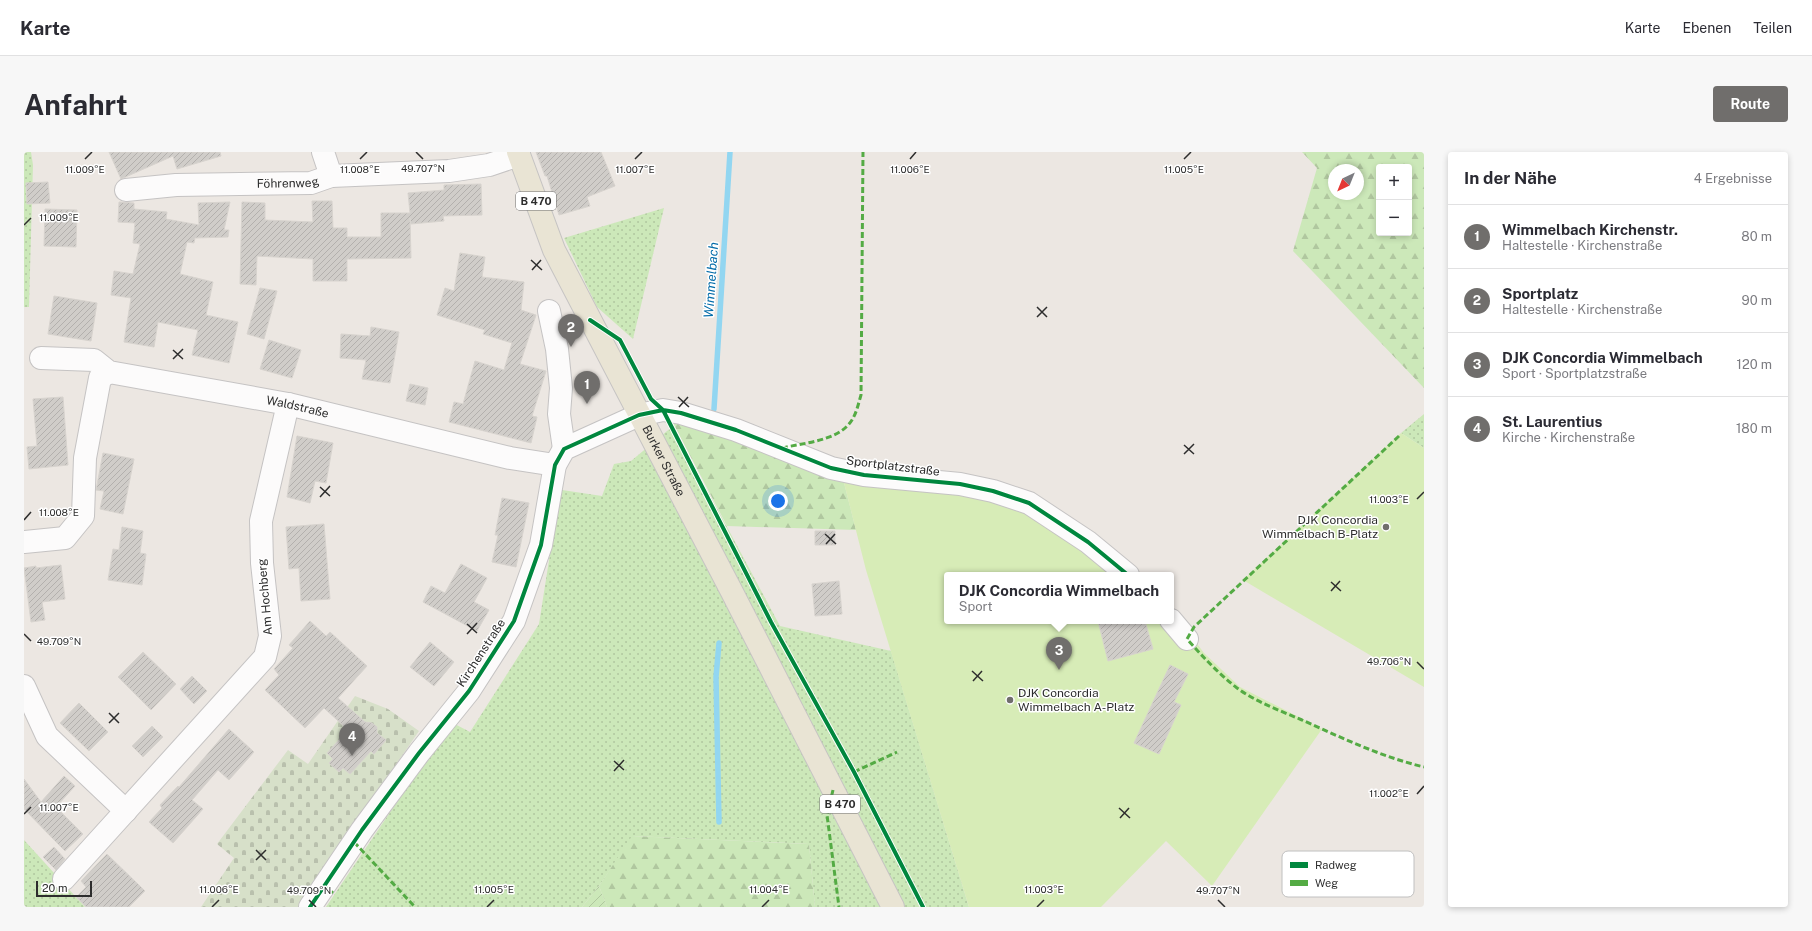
<!DOCTYPE html>
<html lang="de">
<head>
<meta charset="utf-8">
<style>
  :root { --surface:#fff; --page:#f7f7f7; --text:#2b2b33; --muted:#7c7c81; --line:#e1e1e2; --accent:#706e6c }
  body { margin:0; font-family:"Public Sans",sans-serif; background:var(--page); color:var(--text) }
  .controls { position:absolute; right:12px; top:12px; display:grid; overflow:hidden; border-radius:4px; box-shadow:0 2px 6px #0003 }
  .controls button { width:36px; height:36px; display:grid; place-items:center; padding:0; border:0; border-bottom:1px solid var(--line); background:var(--surface); color:var(--text); font:20px sans-serif }
  .compass { position:absolute; left:1304px; top:12px; width:36px; height:36px; border-radius:50%; background:var(--surface); box-shadow:0 2px 6px #0003; rotate:223deg }
  .scale { position:absolute; left:12px; bottom:10px; width:56px; box-sizing:border-box; padding-left:4px; border:2px solid #2d2d2d; border-top:0; font-size:11px; line-height:14px; white-space:nowrap; color:#2d2d2d; -webkit-text-stroke:3px #fff; paint-order:stroke }
  .you { position:absolute; left:754px; top:349px; width:14px; height:14px; margin:-10px; border:3px solid #fff; border-radius:50%; background:#1a73e8; box-shadow:0 0 0 6px #1a73e833 }
  .badge { display:grid; place-items:center; width:26px; height:26px; border-radius:50%; background:var(--accent); color:#fff; font-size:13px; font-weight:700 }
  .pin { position:absolute; translate:-50% -33px; filter:drop-shadow(0 1px 2px #0008) }
  .pin::after { content:''; position:absolute; top:21px; width:14px; height:12px; background:inherit; clip-path:polygon(0 0,100% 0,50% 100%) }
  .popup { position:absolute; left:920px; top:420px; width:230px; height:52px; box-sizing:border-box; display:grid; place-content:center; border-radius:4px; background:var(--surface); filter:drop-shadow(0 1px 3px #0005); font-size:13px; white-space:nowrap; color:var(--muted) }
  .popup b { font-size:15px; color:var(--text) }
  .popup::after { content:''; position:absolute; left:50%; top:100%; margin-left:-8px; border:8px solid transparent; border-top-color:var(--surface) }
  .list { margin:0; padding:0; list-style:none }
  h2 { display:flex; justify-content:space-between; align-items:center; height:52px; margin:0; padding:0 16px; font-size:17px }
  h2 small { font-size:13px; font-weight:400; color:var(--muted) }
  .list li { display:grid; grid-template-columns:26px 1fr auto; gap:12px; align-items:center; box-sizing:border-box; height:64px; padding:0 16px; border-top:1px solid var(--line) }
  .list b { display:block; font-size:15px; white-space:nowrap }
  .list p { margin:0; font-size:13px; white-space:nowrap; color:var(--muted) }
  .list em { font-size:13px; font-style:normal; color:var(--muted) }
  .map { position:relative; flex:none; width:1400px; height:755px; overflow:hidden; border-radius:4px }
  header { display:flex; align-items:center; gap:24px; box-sizing:border-box; height:56px; padding:0 20px; background:var(--surface); border-bottom:1px solid var(--line) }
  header strong { font-size:19px }
  nav { display:flex; gap:22px; margin-inline-start:auto; font-size:14px }
  .intro { display:flex; align-items:center; justify-content:space-between; box-sizing:border-box; height:96px; padding:0 24px }
  h1 { margin:0; font-size:28px }
  .button { padding:10px 18px; border-radius:4px; background:var(--accent); color:#fff; font-size:14px; font-weight:700 }
  main { display:flex; gap:24px; padding:0 24px }
  aside { flex:1; background:var(--surface); border-radius:4px; box-shadow:0 2px 6px #0003 }
  .map>svg:first-child { display:block }
</style>
</head>
<body>
<header>
<strong>Karte</strong>
<nav><a>Karte</a><a>Ebenen</a><a>Teilen</a></nav>
</header>
<div class="intro"><h1>Anfahrt</h1><a class="button">Route</a></div>
<main>
<div class="map">
<svg width="1400" height="755" viewBox="0 0 1400 755">
  <defs>
    <pattern id="grass-dots" width="8" height="8" patternUnits="userSpaceOnUse"><rect width="8" height="8" fill="#cce8b9"/><path d="M2 2h.1M6 6h.1" fill="none" stroke="#b0c79f" stroke-width="1.8" stroke-linecap="round"/></pattern>
    <pattern id="forest-firs" width="22" height="20" patternUnits="userSpaceOnUse"><rect width="22" height="20" fill="#cce8b9"/><path d="M5 1l3.5 6h-7zM16 11l3.5 6h-7z" fill="#b0c79f"/></pattern>
    <pattern id="cemetery-stones" width="16" height="16" patternUnits="userSpaceOnUse"><rect width="16" height="16" fill="#d7e0c9"/><path d="M2 7V4a2 2 0 0 1 4 0v3zM10 15v-3a2 2 0 0 1 4 0v3z" fill="#b9c0ad"/></pattern>
    <pattern id="garden-furrows" width="10" height="10" patternUnits="userSpaceOnUse"><rect width="10" height="10" fill="#cce8b9"/><path d="M-1 1l2-2M0 10L10 0M9 11l2-2" fill="none" stroke="#b0c79f"/></pattern>
    <pattern id="building-hatch" width="6" height="6" patternUnits="userSpaceOnUse"><rect width="6" height="6" fill="#d0cdc9"/><path d="M-1 1l2-2M0 6l6-6M5 7l2-2" fill="none" stroke="#b3b0ad"/></pattern>
  </defs>
  <rect width="100%" height="100%" fill="#ece7e2"/>
  <path fill="url(#grass-dots)" d="M0 0H7L9 13 5 155H0Z
    M640 56 609 187 573 155 540 86Z
    M1400 262V296L1377 281Z
    M649 274 756 474 867 499 945 755H791L785 692 609 684 575 734 558 755H302L427 570 446 580 515 472 534 351 538 338 578 344 590 312 607 309Z
    M0 688 61 755H0Z"/>
  <path fill="url(#forest-firs)" fill-rule="evenodd" d="M1278 0H1400V236L1269 99 1293 16ZM1355 15H1385V81H1355ZM1310 18H1334V42H1310Z
    M637 248 815 311 832 378 703 374Z
    M608 684 785 692 791 755H583L575 734Z"/>
  <path fill="url(#cemetery-stones)" d="M331 544 364 557 395 579 274 755H177L210 706 193 692 264 598 284 612Z"/>
  <path fill="url(#garden-furrows)" d="M575 734 583 755H558Z"/>
  <path fill="#d7ecb7" d="M1377 281 1400 296V535L1219 428Z
    M815 311 962 329 1075 388 1115 423H923V469H1147V457L1180 501 1216 535 1298 577 1188 734 1142 689 1077 755H945L842 418Z"/>
  <g fill="none" stroke-linecap="round" stroke-linejoin="round">
    <path stroke="#92d6f1" stroke-width="5.5" d="M690 257 706 0
      M695 670 692 525 695 491"/>
  </g>
  <path fill="url(#building-hatch)" stroke="#d7d3ce" d="M85 0H196L197 4 153 17 149 4 97 27Z
    M512 0H577L591 34 563 45 566 54 535 63 523 24H521Z
    M24 30 26 51 3 52 2 31Z
    M457 32 458 63 419 64 420 69 387 72 386 66 387 106 323 107V129H289V107L233 104 232 133 216 132 218 50 241 51V68L289 70 288 49H308L309 76H323V85H357V61H386L384 41 420 38V33Z
    M95 50 110 51V57L143 60 142 67 175 73 174 51 206 50 200 78H205L204 85 171 86 170 91 163 90 156 122 189 130 182 163 214 170 205 211 168 203 174 178 134 170 130 195 100 190 107 146 87 143 90 119 109 122 116 92 109 91 111 71 94 70Z
    M21 57 53 58 52 95 20 94Z
    M436 101 461 105 458 125 500 130 497 158 512 163 496 212 522 219 508 264 513 265 507 291 425 270 430 250 439 252 451 209 480 218 488 191 459 182 461 178 413 163 421 136 430 139Z
    M236 136 253 139 240 187 223 182Z
    M30 144 73 151 67 189 24 182Z
    M347 175 375 180 366 231 338 227 342 208 316 206 317 182 346 184Z
    M245 188 277 198 268 226 236 217Z
    M386 232 404 236 401 253 382 249Z
    M39 245 44 313 5 317 3 295 13 294 9 247Z
    M273 284 309 291 302 331 291 329 286 351 263 345Z
    M79 301 110 307 99 362 76 357 80 339 72 338 73 333Z
    M478 346 505 351 492 415 468 410 474 383H471Z
    M300 372 306 447 277 449 275 416 265 417 262 375Z
    M98 375 119 379 116 401 122 402 118 433 84 428 89 397 95 398Z
    M791 379H811V393H791Z
    M437 412 463 426 450 450 465 458 453 479 399 450 407 434 421 441Z
    M37 413 41 447 18 450 21 468 7 470 0 416 12 414V416Z
    M815 429 818 462 791 464 788 432Z
    M286 469 302 484 306 480 343 514 314 546 341 570 348 571 353 575V581L362 588 350 602 347 599 326 622 319 616 315 620 305 611 309 607 303 601 324 578 300 556 281 576 241 538 255 523 250 517 269 496 265 493Z
    M1074 469H1121L1129 497 1084 509Z
    M406 490 430 510 410 534 386 515Z
    M119 500 152 532 127 558 94 525Z
    M1146 513 1164 522 1150 550 1157 553 1135 602 1110 591Z
    M168 524 183 539 170 552 156 537Z
    M55 551 84 580 65 599 36 571Z
    M128 574 139 585 119 605 108 594Z
    M205 577 230 600 205 628 194 618 168 648 179 657 149 691 125 670 138 656 136 653 154 634 155 635Z
    M40 624 51 634 32 655 59 682 41 699 0 657V627L17 650Z
    M30 695 41 707 32 718 19 705Z
    M83 702 121 739 105 755H62L52 745 62 735 57 729Z"/>
  <g fill="none" stroke-linecap="round" stroke-linejoin="round">
    <defs>
      <g id="minor">
        <path d="M299 0 307 24"/>
        <path id="s1" d="M102 38 152 33 287 31 307 24 425 19 465 13 495 3"/>
        <path d="M525 159 533 197 537 236 535 262 540 297"/>
        <path id="s2" d="M17 206 70 208 85 220 264 252 486 306 531 313"/>
        <path d="M0 390 41 386 59 364 61 306 76 226 85 220"/>
        <path d="M1147 468 1163 487"/>
        <path d="M0 534 23 584 102 659"/>
        <path d="M40 727 241 505 246 484 238 411 237 369 264 252"/>
        <path d="M286 755 338 678 395 601 445 539 490 469 517 393 531 313 540 297 615 263 639 258 657 261 712 278 807 316 840 323 936 332 969 339 1005 351 1064 390 1104 423"/>
      </g>
      <g id="major">
        <path id="s3" d="M494 0 530 98 709 442 869 755"/>
      </g>
    </defs>
    <use href="#minor" stroke="#c5c3c3" stroke-width="24"/>
    <use href="#major" stroke="#c6c4c3" stroke-width="24"/>
    <use href="#minor" stroke="#fcfbfb" stroke-width="22"/>
    <use href="#major" stroke="#e9e4d4" stroke-width="22"/>
    <path stroke="#54ab44" stroke-width="3" stroke-dasharray="6 3" stroke-linecap="butt" d="M1375 284 1170 475 1163 487C1179 505 1194 521 1213 536 1232 550 1257 559 1278 568 1318 586 1358 605 1400 615
      M758 296C779 291 811 289 825 272 832 264 834 253 837 243L839 0
      M830 620 873 600
      M809 638 803 663 815 755
      M330 690 391 755
      M300 734 309 741"/>
    <defs>
      <path id="cycleway" d="M566 168 596 188 627 247 639 258 747 470 830 620 899 755
        M286 755 338 678 395 601 445 539 490 469 517 393 531 313 540 297 615 263 639 258 657 261 712 278 807 316 840 323 936 332 969 339 1005 351 1064 390 1104 423"/>
    </defs>
    <use href="#cycleway" stroke="#fff" stroke-width="6"/>
    <use href="#cycleway" stroke="#00873e" stroke-width="4"/>
  </g>
  <path fill="none" stroke="#2d2d2d" stroke-width="1.5" d="M392 0 399 7M61 7 68 0M336 7 343 0M611 7 618 0M886 7 892 0M1160 7 1167 0M0 73 7 66M507 108 518 118M508 118 517 108M1013 155 1023 165M1013 165 1023 155M149 198 159 207M149 207 159 197M654 245 665 255M655 255 664 245M1160 293 1170 302M1160 302 1170 292M296 335 306 344M296 345 306 334M1393 347 1400 340M0 368 7 360M801 382 812 392M802 392 811 382M1307 430 1317 439M1307 439 1316 429M443 472 453 481M0 482 7 489M443 482 453 471M1393 510 1400 517M948 519 959 529M949 529 958 519M85 561 95 571M85 571 95 561M590 609 600 618M590 619 600 608M1393 642 1400 634M1095 656 1106 666M0 662 7 655M1096 666 1105 656M232 698 242 708M232 708 242 698M285 748 292 755M1194 748 1201 755M188 755 195 748M463 755 470 748M738 755 745 748M1013 755 1020 748"/>
  <g fill="#706e6c" stroke="#fff" stroke-width="1.5">
    <circle cx="1362" cy="375" r="4"/>
    <circle cx="986" cy="548" r="4"/>
  </g>
  <g text-anchor="middle" dominant-baseline="central" stroke-width="3" stroke-linejoin="round" paint-order="stroke">
    <g fill="#fff" stroke="#6c6c6c" stroke-width="1">
      <rect x="492" y="40" width="40" height="18" rx="3"/>
      <rect x="796" y="643" width="40" height="18" rx="3"/>
    </g>
    <g font-size="11" font-weight="bold" fill="#2d2d2d">
      <text x="512" y="49">B 470</text>
      <text x="816" y="652">B 470</text>
    </g>
    <g font-size="12" fill="#2d2d2d" stroke="#fff">
      <text stroke="none"><textPath href="#s1" startOffset="162">Föhrenweg</textPath></text>
      <text stroke="none"><textPath href="#s2" startOffset="264">Waldstraße</textPath></text>
      <text stroke="none"><textPath href="#s3" startOffset="342">Burker Straße</textPath></text>
      <text transform="translate(869 314) rotate(7)">Sportplatzstraße</text>
      <text transform="translate(241 445) rotate(-95)">Am Hochberg</text>
      <text transform="translate(457 501) rotate(-57)">Kirchenstraße</text>
    </g>
    <g font-size="12" fill="#2d2d2d" stroke="#fff" text-anchor="end">
      <text x="1354" y="368">DJK Concordia<tspan x="1354" dy="14">Wimmelbach B-Platz</tspan></text>
      <text x="994" y="541" text-anchor="start">DJK Concordia<tspan x="994" dy="14">Wimmelbach A-Platz</tspan></text>
    </g>
    <g font-size="13" font-style="italic" fill="#046ca9" stroke="#fff">
      <text transform="translate(687 128) rotate(-86)">Wimmelbach</text>
    </g>
  </g>
  <rect x="1258" y="699" width="132" height="46" rx="6" fill="#fff" stroke="#c0c0c0" stroke-width="1"/>
  <rect x="1266" y="710" width="18" height="6" fill="#00873e"/>
  <rect x="1266" y="728" width="18" height="6" fill="#54ab44"/>
  <g font-size="11" fill="#2d2d2d">
    <text x="1291" y="717">Radweg</text>
    <text x="1291" y="735">Weg</text>
  </g>
  <g font-size="10" text-anchor="middle" fill="#2d2d2d" stroke="#fff" stroke-width="3" stroke-linejoin="round" paint-order="stroke">
    <text x="399" y="20">49.707°N</text>
    <text x="61" y="21">11.009°E</text>
    <text x="336" y="21">11.008°E</text>
    <text x="611" y="21">11.007°E</text>
    <text x="886" y="21">11.006°E</text>
    <text x="1160" y="21">11.005°E</text>
    <text x="35" y="69">11.009°E</text>
    <text x="1365" y="351">11.003°E</text>
    <text x="35" y="364">11.008°E</text>
    <text x="35" y="493">49.709°N</text>
    <text x="1365" y="513">49.706°N</text>
    <text x="1365" y="645">11.002°E</text>
    <text x="35" y="659">11.007°E</text>
    <text x="195" y="741">11.006°E</text>
    <text x="470" y="741">11.005°E</text>
    <text x="745" y="741">11.004°E</text>
    <text x="1020" y="741">11.003°E</text>
    <text x="285" y="742">49.709°N</text>
    <text x="1194" y="742">49.707°N</text>
  </g>
</svg>
<div class="controls">
<button>+</button>
<button>−</button>
</div>
<svg class="compass" viewBox="-18 -18 36 36"><path d="M0-13l5 13h-10z" fill="#e53935"/><path d="M0 13l5-13h-10z" fill="#7c7c81"/></svg>
<div class="scale">20 m</div>
<div class="you"></div>
<div class="pin badge" style="left:563px;top:252px">1</div>
<div class="pin badge" style="left:547px;top:195px">2</div>
<div class="pin badge" style="left:1035px;top:518px">3</div>
<div class="popup"><b>DJK Concordia Wimmelbach</b>Sport</div>
<div class="pin badge" style="left:328px;top:604px">4</div>
</div>
<aside>
<h2>In der Nähe<small>4 Ergebnisse</small></h2>
<ul class="list">
<li><span class="badge">1</span><div><b>Wimmelbach Kirchenstr.</b><p>Haltestelle · Kirchenstraße</p></div><em>80 m</em></li>
<li><span class="badge">2</span><div><b>Sportplatz</b><p>Haltestelle · Kirchenstraße</p></div><em>90 m</em></li>
<li><span class="badge">3</span><div><b>DJK Concordia Wimmelbach</b><p>Sport · Sportplatzstraße</p></div><em>120 m</em></li>
<li><span class="badge">4</span><div><b>St. Laurentius</b><p>Kirche · Kirchenstraße</p></div><em>180 m</em></li>
</ul>
</aside>
</main>
</body>
</html>
